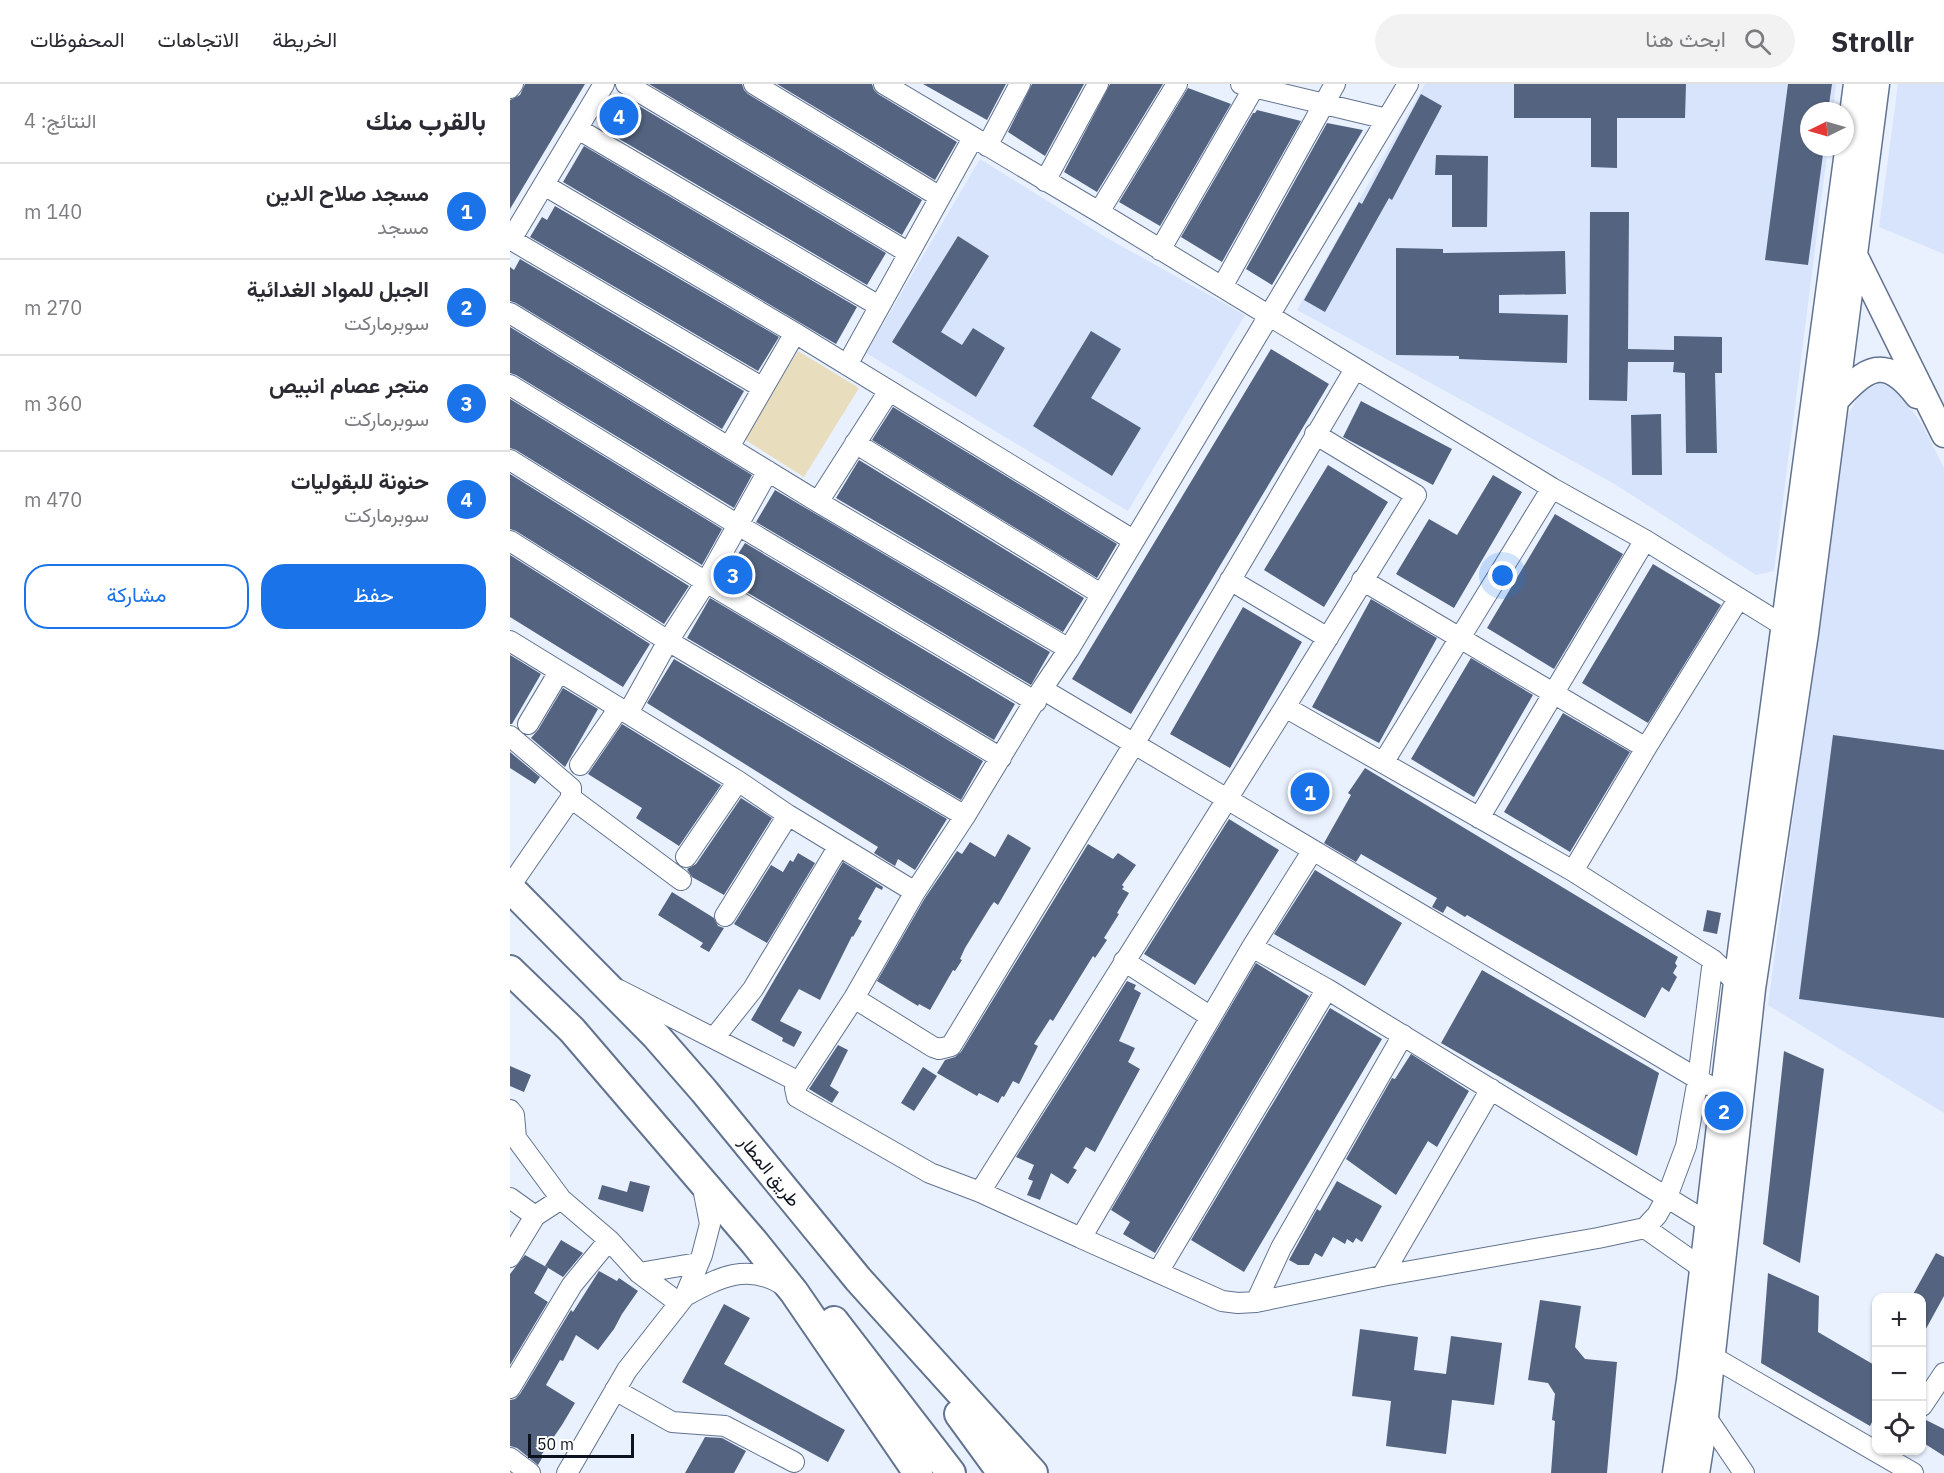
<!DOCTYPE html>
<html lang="ar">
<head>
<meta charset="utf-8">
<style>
  :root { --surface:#fff; --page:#f2f2f3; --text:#2b2b33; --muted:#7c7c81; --line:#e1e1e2; --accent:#1a73e8 }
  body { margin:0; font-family:"IBM Plex Sans",Vazirmatn,sans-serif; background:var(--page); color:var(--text); direction:rtl }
  .controls { position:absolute; right:18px; bottom:18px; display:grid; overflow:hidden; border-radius:12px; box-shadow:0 2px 4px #0004 }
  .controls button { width:54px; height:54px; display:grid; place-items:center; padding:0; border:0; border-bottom:2px solid var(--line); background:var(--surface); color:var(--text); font:30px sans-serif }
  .compass { position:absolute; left:1290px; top:18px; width:54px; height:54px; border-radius:50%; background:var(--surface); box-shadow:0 2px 4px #0004; rotate:265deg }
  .scale { position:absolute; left:18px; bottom:15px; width:106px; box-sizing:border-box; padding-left:6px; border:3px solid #0d131e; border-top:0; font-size:16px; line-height:21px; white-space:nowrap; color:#0d131e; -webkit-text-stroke:4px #fefefe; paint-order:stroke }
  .you { position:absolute; left:993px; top:492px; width:21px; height:21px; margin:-15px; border:4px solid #fff; border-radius:50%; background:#1a73e8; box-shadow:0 0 0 9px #1a73e833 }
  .badge { display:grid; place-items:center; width:39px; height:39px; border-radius:50%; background:var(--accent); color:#fff; font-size:20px; font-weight:700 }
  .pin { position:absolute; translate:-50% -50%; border:3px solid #fff; box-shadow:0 2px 6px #0006 }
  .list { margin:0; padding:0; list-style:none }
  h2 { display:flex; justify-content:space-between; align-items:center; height:78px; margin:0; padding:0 24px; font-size:26px }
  h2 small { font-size:20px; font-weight:400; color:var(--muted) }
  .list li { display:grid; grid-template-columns:39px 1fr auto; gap:18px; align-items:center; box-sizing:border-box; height:96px; padding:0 24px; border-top:2px solid var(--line) }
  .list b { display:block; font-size:22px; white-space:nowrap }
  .list p { margin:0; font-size:20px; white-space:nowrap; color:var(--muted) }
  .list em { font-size:20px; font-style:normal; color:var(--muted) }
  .actions { display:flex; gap:12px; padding:18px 24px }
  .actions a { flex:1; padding:14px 0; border:2px solid var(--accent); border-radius:24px; text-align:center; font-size:21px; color:var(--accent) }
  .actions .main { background:var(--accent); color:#fff }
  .icon { flex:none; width:33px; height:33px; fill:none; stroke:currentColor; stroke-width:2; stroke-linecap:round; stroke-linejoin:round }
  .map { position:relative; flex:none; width:1434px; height:1389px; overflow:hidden; direction:ltr }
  header { display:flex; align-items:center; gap:36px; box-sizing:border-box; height:84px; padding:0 30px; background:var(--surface); border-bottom:2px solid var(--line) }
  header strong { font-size:28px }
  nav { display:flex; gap:33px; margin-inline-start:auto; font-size:21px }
  .search { width:420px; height:54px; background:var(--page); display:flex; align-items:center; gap:15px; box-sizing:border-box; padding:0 21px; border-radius:33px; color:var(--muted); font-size:22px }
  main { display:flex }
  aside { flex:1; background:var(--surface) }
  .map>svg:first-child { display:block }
</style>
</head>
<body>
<header>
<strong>Strollr</strong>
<div class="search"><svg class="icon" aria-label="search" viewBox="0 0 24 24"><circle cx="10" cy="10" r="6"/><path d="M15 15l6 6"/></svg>ابحث هنا</div>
<nav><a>الخريطة</a><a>الاتجاهات</a><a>المحفوظات</a></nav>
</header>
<main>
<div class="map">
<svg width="1434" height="1389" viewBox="0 0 1434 1389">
  <rect width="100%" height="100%" fill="#e9f1fe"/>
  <path fill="#d7e4fc" d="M915 0H1326L1323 27H1299V63H1318L1264 487 1246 491 1103 399 787 226Z
    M1388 0H1434V170L1369 143Z
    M470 75 597 154 735 231 618 427 356 269Z
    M1368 299 1385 304 1412 340 1434 384V1029L1258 921 1336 335 1348 312Z"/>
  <path fill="#e8ddbd" d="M288 267 349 304 294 393 234 355Z"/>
  <path fill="#546480" d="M15 0H75L0 125V16L10 11Z
    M139 0H232L234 6 238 10 412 116 392 151Z
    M267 0H362L364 6 368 10 447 58 425 96Z
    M413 0H496L477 36Z
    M522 0H574L535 72 498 48Z
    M600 0H653L587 108 554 88Z
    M1004 0H1176L1175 34H1107V84L1081 83V34H1004Z
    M1278 0H1322L1318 27H1299V63H1314L1298 181 1255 176Z
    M678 4 721 20 650 142 609 118Z
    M911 10 932 22 882 116 879 114 815 228 794 216 849 118 852 120Z
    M114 13 376 169 357 201 94 46Z
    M747 26 791 37 712 178 671 153 743 29H745Z
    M817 39 853 46 762 201 736 185Z
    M74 62 347 223 326 260 53 98Z
    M926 71 978 72 977 143H942V91H925Z
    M45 122 269 253 248 287 20 153 32 133 37 136Z
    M1080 128H1119L1118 265 1164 266V252L1212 253V289H1205L1207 369H1176L1175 289 1163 288 1164 278H1118L1117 317 1079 316Z
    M448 152 479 172 431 248 452 261 463 244 495 264 466 313 382 258Z
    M886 164 933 165V169L1055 167 1056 210 989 211V229L1058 231 1057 279 949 275V272L886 271Z
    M10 175 234 307 212 345 6 219 0 217V183L4 186Z
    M0 243 242 391 224 424 6 291 0 289Z
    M581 247 611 265 581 314 631 344 602 392 523 342Z
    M761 265 819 300 621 630 562 595Z
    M0 315 212 445 192 481 6 366 0 364Z
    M851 317 942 365 923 401 833 353Z
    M383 323 607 460 587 494 362 356Z
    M1151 330 1152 391H1122L1121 331Z
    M349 376 574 514 553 548 326 414Z
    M818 381 878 418 814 523 754 486Z
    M0 390 179 502 154 540 6 447 0 445Z
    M983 391 1012 408 944 524 886 490 919 435 947 451Z
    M265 406 540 568 521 601 246 438Z
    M1045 430 1113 470 1044 585 977 544Z
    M235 459 505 620 484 656 213 494Z
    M0 471 140 560 113 603 0 533Z
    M1143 480 1211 521 1138 639 1072 599Z
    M200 514 473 677 451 716 177 554Z
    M861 515 927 554 869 659 802 623Z
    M733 523 792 558 720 684 660 650Z
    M0 571 31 590 2 640H0Z
    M961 574 1023 611 964 713 901 675Z
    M164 575 437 735 405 786 388 775 385 782 364 769 368 763 137 619Z
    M53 604 88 625 55 683 21 654 28 646Z
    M1053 629 1120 668 1060 768 994 728Z
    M112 640 211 701 169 762 126 734 132 724 78 690Z
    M1323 651 1434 666V934L1289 915Z
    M0 668 30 693 25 700 0 684Z
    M855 684 1168 873 1165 879 1167 882 1163 889 1167 893 1159 908 1152 903 1135 934 957 831 955 833 937 822 933 829 922 823 927 814 851 770 846 778 814 759 841 711 838 709Z
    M231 714 262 734 214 811 182 793 177 785 186 780Z
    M719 735 769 766 685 901 634 870Z
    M498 750 521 764 488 821 484 818 481 822 455 864 450 875 452 876 445 887 443 886 420 926 409 920 408 922 367 897 415 814 447 767 452 770 460 758 485 773Z
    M578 760 603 775 608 769 626 781 612 801 614 803 612 805 619 809 607 829 609 830 594 854 597 856 585 874 583 872 543 937 540 935 524 960 528 962 509 1000 503 997 494 1013 492 1012 488 1019 469 1009 467 1012 427 989 435 976 445 973 451 968Z
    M288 769 305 779 257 859 224 840 261 781 273 788 280 776 283 778Z
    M333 778 373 803 372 806 366 803 348 835 352 837 343 853 342 852 310 916 289 905 270 937 292 948 284 963 272 957 273 954 241 936Z
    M805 786 892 839 855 902 764 850Z
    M162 808 204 834 208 842 214 844 199 868 190 863 193 859 148 831Z
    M1197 826 1211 829 1207 850 1193 847Z
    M746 879 799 912 645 1169 613 1150 620 1138 601 1126Z
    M972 886 1149 989 1127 1072 931 959Z
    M617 897 626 901 624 905 631 909 609 957 625 964 618 978 630 985 585 1068 576 1063 563 1084 567 1086 558 1100 541 1089 530 1116 517 1111 523 1097 518 1095 524 1081 506 1073Z
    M820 924 872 955 734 1188 681 1156Z
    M328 961 338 966 320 1002 329 1008 322 1019 299 1005Z
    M1274 967 1314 985 1290 1179 1253 1160Z
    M901 970 959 1007 927 1063 918 1057 886 1111 836 1075 882 994 885 995Z
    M0 982 21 991 14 1008 0 1002Z
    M413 983 427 992 404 1027 391 1019Z
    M120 1097 140 1102 133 1128 88 1115 92 1101 117 1108Z
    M827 1097 872 1122 852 1158 846 1154 843 1159 837 1155 835 1160 823 1153 812 1173 805 1169 799 1181H788L779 1176 807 1125 810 1127Z
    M51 1156 73 1169 53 1193 35 1182Z
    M1426 1169 1434 1173V1212L1412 1252V1214H1401Z
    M15 1171 38 1184 24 1209 38 1218 0 1281V1190Z
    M89 1187 107 1197 109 1194 128 1207 112 1230 104 1245 88 1266 66 1251 53 1277 50 1276 36 1301 65 1319 52 1341 30 1373 32 1374 28 1381 7 1364 0 1362V1316L5 1315 10 1310 61 1226 63 1228Z
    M1258 1189 1309 1212 1308 1248 1366 1282V1330L1360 1342 1251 1279Z
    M1030 1216 1071 1222 1065 1263 1075 1275 1107 1278 1097 1389H1041L1045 1337 1042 1336 1045 1310 1038 1299 1018 1296Z
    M214 1220 240 1234 214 1280 335 1346 318 1378 172 1298Z
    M850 1245 908 1253 904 1286 936 1290 941 1252 992 1259 984 1321 942 1316 936 1370 876 1362 881 1317 842 1312Z
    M1412 1334 1434 1345V1372L1412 1358Z
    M195 1353 212 1354 236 1367 224 1389H175Z"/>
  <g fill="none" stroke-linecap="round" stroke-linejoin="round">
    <defs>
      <path id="minor" d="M116 0 399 169
        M244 0 430 113
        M374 0 589 128 1042 404 1135 456 1274 542
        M731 0 877 35
        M0 4 3 0
        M68 45 369 222
        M477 62 510 0
        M535 97 588 0
        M34 101 285 249 623 456
        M589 128 667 0
        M0 155 253 304
        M0 157 94 0
        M650 166 746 0
        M712 203 825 0
        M0 229 308 418 559 565
        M337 281 463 54
        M0 301 228 441 526 618
        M345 359 591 510
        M219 363 285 249
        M0 376 196 498 491 674
        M308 418 379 307
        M0 457 158 557 455 732
        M720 496 818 554
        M852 496 1136 664
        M0 557 228 697 278 731 405 808
        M532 605 1198 1001
        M775 623 906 411 805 350
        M118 629 158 557 196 498 258 387
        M18 640 49 588
        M0 652 61 704V714
        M873 679 1042 404
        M70 681 109 624
        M969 734 1135 456
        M803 766 742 863 571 1154 470 1108 420 1089 287 1013 285 1004 289 998 344 914 405 808 455 732 532 605 559 565 898 0
        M176 773 228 697
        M1063 787 1136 664 1229 514
        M0 802 61 714 171 796
        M215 832 278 731
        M742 863 817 905 1197 1138
        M614 877 701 933
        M109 906 289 998
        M344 914 423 963 429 965 441 962 624 660 845 285
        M204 954 243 905 329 762
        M0 1026 4 1031 6 1054 51 1115 99 1156 129 1189 169 1219
        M470 1108 775 623 1063 787 1203 876 1226 898 1235 902
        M0 1114 25 1132
        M1135 1144 1192 1184
        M571 1154 712 1217 728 1219 746 1218 872 1192 1088 1154 1135 1144 1147 1131 1157 1113 1176 1062 1188 995 1203 876
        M0 1173 25 1132 51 1115
        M648 1188 817 905
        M129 1189 188 1179
        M872 1192 981 1005
        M175 1212C210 1193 238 1178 275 1202
        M746 1218 771 1164 893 951
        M1203 1273 1403 1389
        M0 1304 62 1201 99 1156
        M105 1306 162 1338 215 1342 284 1378
        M1412 1322 1434 1289
        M1196 1333 1234 1389
        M0 1374 20 1389
        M57 1389 117 1286 175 1212 192 1171 200 1140 193 1104"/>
      <path id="major" d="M1344 169 1434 351
        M1325 318C1356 283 1375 270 1407 312
        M1165 1389 1179 1296 1226 898 1346 0
        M1187 1389 1196 1333 1243 905 1296 549 1367 0"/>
      <path id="highway" d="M0 804 146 952 194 1007 348 1195 523 1389
        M0 886 62 946 244 1158 284 1208 408 1389
        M324 1237 441 1389
        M449 1330 492 1389"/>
    </defs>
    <use href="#minor" stroke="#627390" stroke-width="22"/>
    <use href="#major" stroke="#627390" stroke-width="27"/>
    <use href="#highway" stroke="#627390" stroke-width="32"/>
    <use href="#minor" stroke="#fff" stroke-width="20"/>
    <use href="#major" stroke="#fff" stroke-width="24"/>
    <use href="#highway" stroke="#fff" stroke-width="28"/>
  </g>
  <g text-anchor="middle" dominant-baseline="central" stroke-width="4.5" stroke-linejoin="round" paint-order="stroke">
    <g font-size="18" fill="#0d131e" stroke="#fefefe">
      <text transform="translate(260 1087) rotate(51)">طريق المطار</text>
    </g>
  </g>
</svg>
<div class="controls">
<button>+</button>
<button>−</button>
<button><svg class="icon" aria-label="locate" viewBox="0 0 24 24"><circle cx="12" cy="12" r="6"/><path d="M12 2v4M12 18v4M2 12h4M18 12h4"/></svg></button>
</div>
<svg class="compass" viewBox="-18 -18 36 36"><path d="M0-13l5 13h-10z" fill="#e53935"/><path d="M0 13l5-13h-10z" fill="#7c7c81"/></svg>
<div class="scale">50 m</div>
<div class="you"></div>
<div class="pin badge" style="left:800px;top:708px">1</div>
<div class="pin badge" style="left:1214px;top:1027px">2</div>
<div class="pin badge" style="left:223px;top:491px">3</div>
<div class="pin badge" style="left:109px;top:32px">4</div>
</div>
<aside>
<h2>بالقرب منك<small>النتائج: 4</small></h2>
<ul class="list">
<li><span class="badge">1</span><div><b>مسجد صلاح الدين</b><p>مسجد</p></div><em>140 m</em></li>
<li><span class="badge">2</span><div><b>الجبل للمواد الغدائية</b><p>سوبرماركت</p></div><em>270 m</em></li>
<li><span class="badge">3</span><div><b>متجر عصام انبيص</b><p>سوبرماركت</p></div><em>360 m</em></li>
<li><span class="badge">4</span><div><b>حنونة للبقوليات</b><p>سوبرماركت</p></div><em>470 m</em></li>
</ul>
<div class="actions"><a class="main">حفظ</a><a>مشاركة</a></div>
</aside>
</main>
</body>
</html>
